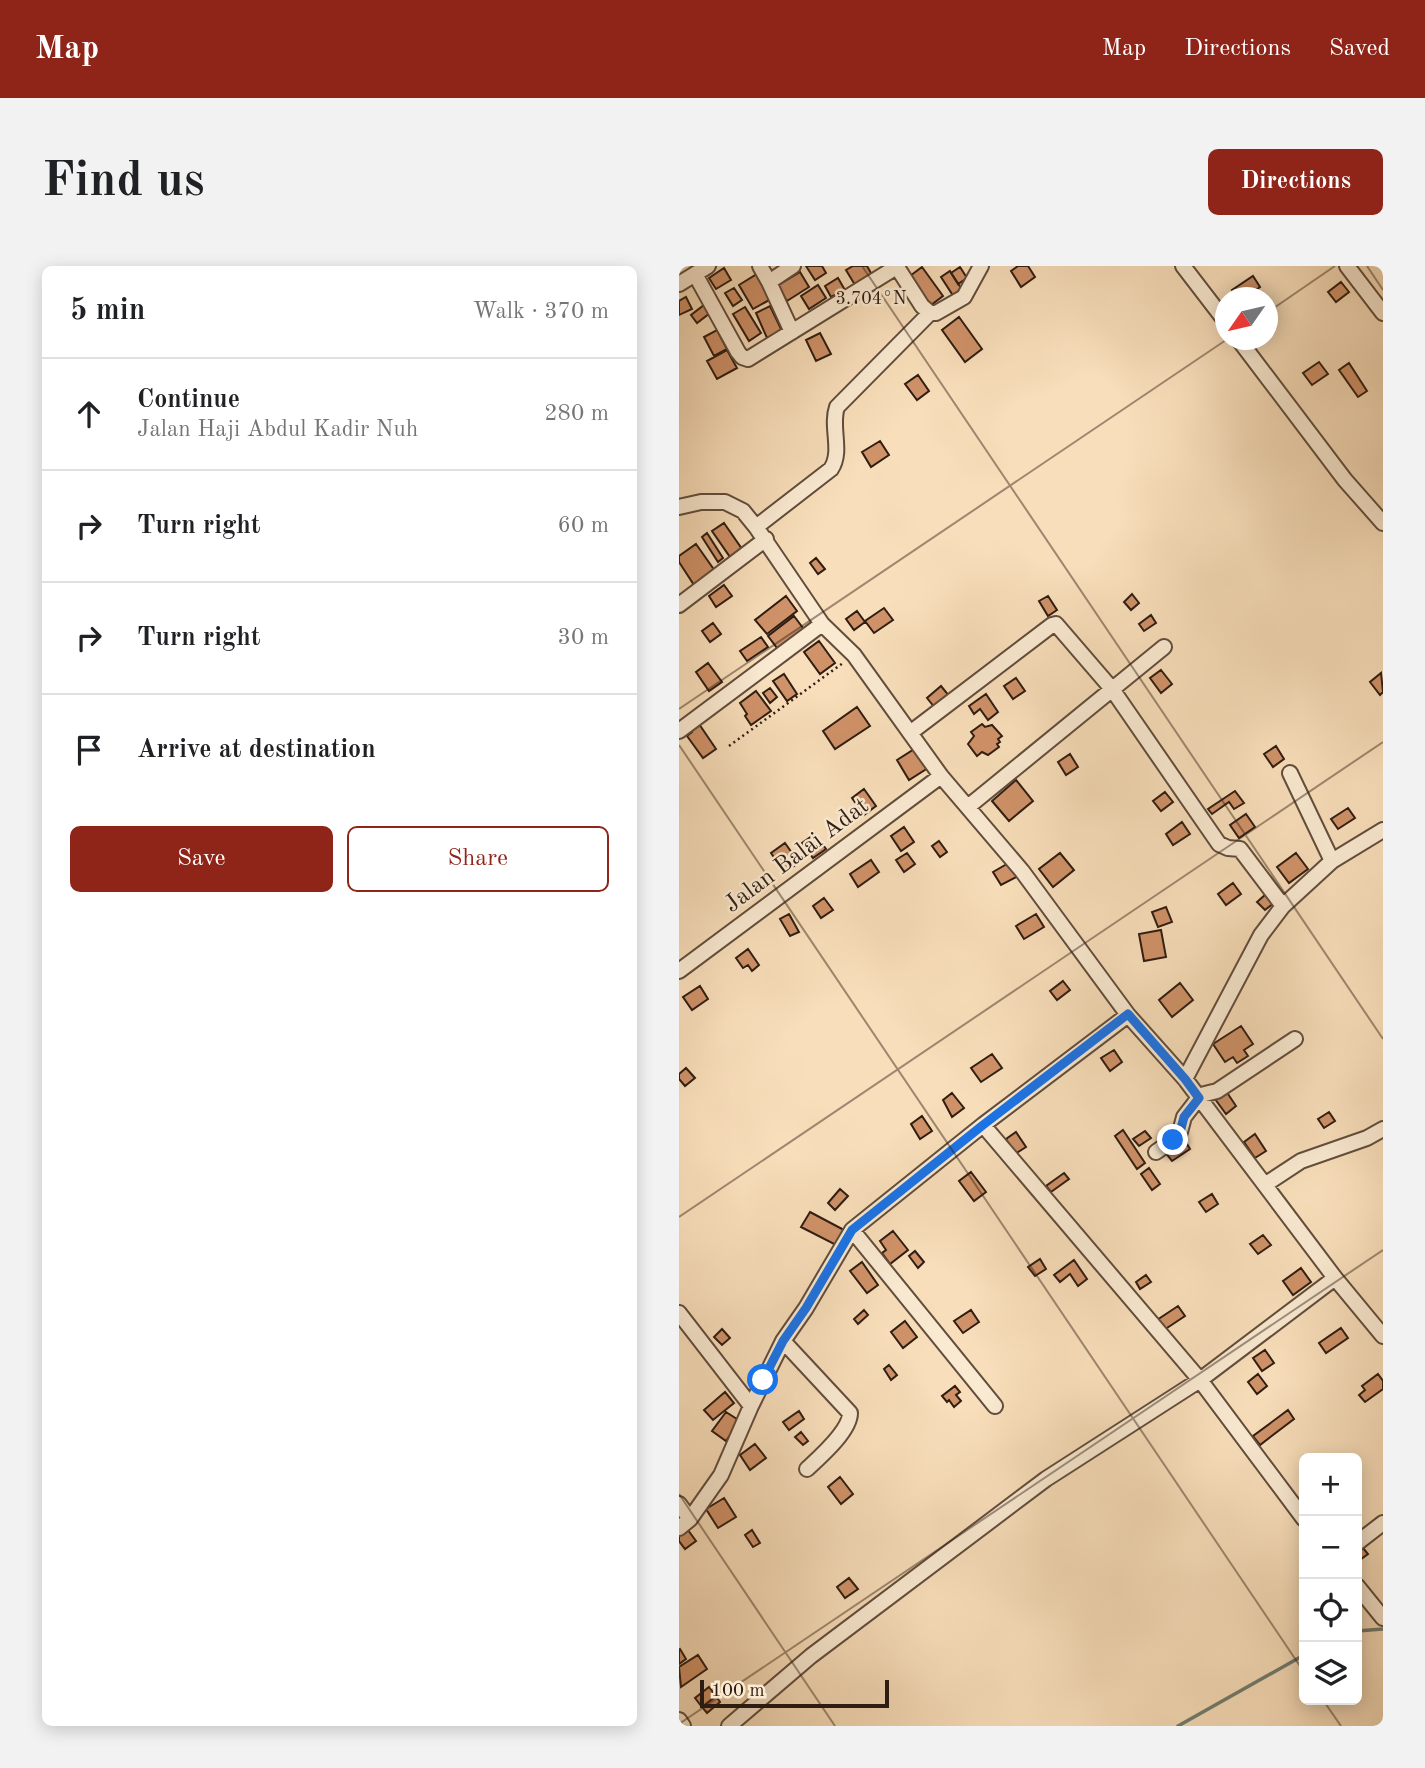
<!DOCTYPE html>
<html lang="en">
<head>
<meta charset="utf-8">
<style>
  :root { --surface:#fff; --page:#f2f2f2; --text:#202124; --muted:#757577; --line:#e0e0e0; --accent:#8f2418 }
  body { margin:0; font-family:"Old Standard TT",serif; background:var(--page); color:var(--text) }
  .controls { position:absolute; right:21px; bottom:21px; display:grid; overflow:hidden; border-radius:10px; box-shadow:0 4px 18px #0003 }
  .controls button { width:63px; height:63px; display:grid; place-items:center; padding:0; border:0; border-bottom:2px solid var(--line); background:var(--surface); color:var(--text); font:35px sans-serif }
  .compass { position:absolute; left:536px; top:21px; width:63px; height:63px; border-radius:50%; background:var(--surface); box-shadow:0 4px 18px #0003; rotate:236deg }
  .scale { position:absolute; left:21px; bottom:18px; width:189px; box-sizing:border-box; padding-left:7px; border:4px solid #2f1d12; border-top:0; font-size:19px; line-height:24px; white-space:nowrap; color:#2f1d12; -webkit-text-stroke:5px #faead2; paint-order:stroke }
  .stop { position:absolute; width:21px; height:21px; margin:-16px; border:5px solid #1a73e8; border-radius:50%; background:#fff }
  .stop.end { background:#1a73e8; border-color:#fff; box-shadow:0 2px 7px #0008 }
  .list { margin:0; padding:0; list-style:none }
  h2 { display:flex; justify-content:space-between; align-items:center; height:91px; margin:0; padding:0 28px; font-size:30px }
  h2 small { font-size:23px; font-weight:400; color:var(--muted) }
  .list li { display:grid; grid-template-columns:46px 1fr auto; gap:21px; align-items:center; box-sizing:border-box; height:112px; padding:0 28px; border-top:2px solid var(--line) }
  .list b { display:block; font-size:26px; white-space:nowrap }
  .list p { margin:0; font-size:23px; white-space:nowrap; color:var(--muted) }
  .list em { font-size:23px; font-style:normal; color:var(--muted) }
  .actions { display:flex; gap:14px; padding:21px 28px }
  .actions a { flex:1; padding:16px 0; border:2px solid var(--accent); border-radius:10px; text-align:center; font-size:24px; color:var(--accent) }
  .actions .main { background:var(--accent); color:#fff }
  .icon { flex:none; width:38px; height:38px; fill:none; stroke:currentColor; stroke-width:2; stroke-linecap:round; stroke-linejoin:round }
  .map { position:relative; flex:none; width:704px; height:1460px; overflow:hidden; border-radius:10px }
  header { display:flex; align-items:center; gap:42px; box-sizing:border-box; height:98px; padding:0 35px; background:var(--accent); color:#fff }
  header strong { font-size:33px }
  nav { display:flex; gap:38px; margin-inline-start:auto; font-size:24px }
  .intro { display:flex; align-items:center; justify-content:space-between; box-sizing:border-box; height:168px; padding:0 42px }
  h1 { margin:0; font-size:49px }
  .button { padding:18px 32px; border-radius:10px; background:var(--accent); color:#fff; font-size:24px; font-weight:700 }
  main { display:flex; gap:42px; padding:0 42px }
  aside { flex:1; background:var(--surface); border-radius:10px; box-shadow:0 4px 18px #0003 }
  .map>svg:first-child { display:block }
</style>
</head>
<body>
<header>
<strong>Map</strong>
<nav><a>Map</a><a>Directions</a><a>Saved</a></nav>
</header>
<div class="intro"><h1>Find us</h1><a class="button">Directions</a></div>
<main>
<aside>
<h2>5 min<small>Walk · 370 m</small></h2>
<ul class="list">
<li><svg class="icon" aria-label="ahead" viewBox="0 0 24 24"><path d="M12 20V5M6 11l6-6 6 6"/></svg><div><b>Continue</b><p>Jalan Haji Abdul Kadir Nuh</p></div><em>280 m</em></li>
<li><svg class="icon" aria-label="right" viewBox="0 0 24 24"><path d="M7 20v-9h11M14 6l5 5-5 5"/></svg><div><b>Turn right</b></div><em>60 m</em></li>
<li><svg class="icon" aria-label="right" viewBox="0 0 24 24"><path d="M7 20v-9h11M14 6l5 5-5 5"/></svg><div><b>Turn right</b></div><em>30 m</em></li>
<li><svg class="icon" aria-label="arrive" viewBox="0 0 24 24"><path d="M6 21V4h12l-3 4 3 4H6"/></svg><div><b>Arrive at destination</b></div></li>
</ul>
<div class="actions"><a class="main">Save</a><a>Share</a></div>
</aside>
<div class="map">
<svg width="704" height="1460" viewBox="0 0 704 1460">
  <rect width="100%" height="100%" fill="#f8deba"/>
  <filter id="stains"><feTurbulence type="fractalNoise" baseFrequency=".00286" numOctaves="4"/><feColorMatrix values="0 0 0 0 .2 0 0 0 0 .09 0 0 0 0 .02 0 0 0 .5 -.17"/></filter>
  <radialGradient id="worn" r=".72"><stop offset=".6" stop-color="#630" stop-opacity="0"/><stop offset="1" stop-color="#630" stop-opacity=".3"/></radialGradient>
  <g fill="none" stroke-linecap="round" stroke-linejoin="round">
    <path stroke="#717c70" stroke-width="3.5" d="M678 1365 704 1363
      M499 1460 625 1389"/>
  </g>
  <path fill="#d09269" stroke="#2f1d12" stroke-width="2" d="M127 0H143L147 7 136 14Z
    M174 0H188L193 9 176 19 167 4Z
    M339 0H349L356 11 342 21 332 5Z
    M243 1 264 30 248 42 227 13Z
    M281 1 288 12 279 18 272 7Z
    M45 2 52 14 37 23 30 12Z
    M271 5 284 25 275 31 262 11Z
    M121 6 130 21 108 35 98 20Z
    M78 8 92 33 74 43 60 19Z
    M574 10 581 21 566 32H558L553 24Z
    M159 12 166 24 152 31 146 20Z
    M662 16 670 26 657 36 649 26Z
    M139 19 147 32 130 43 122 30Z
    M55 22 63 34 54 40 46 27Z
    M7 31 13 43 0 49V35Z
    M25 39 31 47 18 57 12 49Z
    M91 40 103 65 88 72 77 47Z
    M66 41 82 67 70 75 54 48Z
    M280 51 303 83 286 96 263 64Z
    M38 64 48 83 35 90 25 71Z
    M141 67 152 88 137 95 127 74Z
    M48 84 58 102 38 113 28 95Z
    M640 96 649 108 633 119 624 107Z
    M670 97 688 125 679 131 660 104Z
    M239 109 250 125 238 134 226 118Z
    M201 175 210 189 192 201 183 186Z
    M45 257 63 283 51 291 33 265Z
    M28 267 44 292 39 296 23 271Z
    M17 278 36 305 15 319 0 296V290Z
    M137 292 146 303 139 308 131 297Z
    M45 319 53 330 37 341 30 330Z
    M453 328 460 337 452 344 445 336Z
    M107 330 118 345 88 368 76 354Z
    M369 330 378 344 369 350 360 335Z
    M205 342 214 354 195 367 186 355Z
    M178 345 186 356 175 364 167 353Z
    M472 349 477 357 465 365 460 358Z
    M115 350 127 366 101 386 89 370Z
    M34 357 42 368 31 376 23 365Z
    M82 371 89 381 68 395 61 385Z
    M140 375 156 397 141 408 125 386Z
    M29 397 43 416 30 425 17 406Z
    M482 404 493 418 482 427 471 412Z
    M702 407 704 426 701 429 691 416Z
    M105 408 118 428 108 435 94 415Z
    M337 412 346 425 334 433 325 420Z
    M262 420 271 431 256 442 248 432Z
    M91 422 98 431 91 437 84 427Z
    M77 425 92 445 72 459 66 450 68 448 61 437Z
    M307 428 319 446 309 454 301 443 295 448 290 440Z
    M178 441 191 460 156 483 144 465Z
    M18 455 37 483 24 492 8 470 13 466 9 460Z
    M303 458 306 461 313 459 323 470 319 473 321 476 318 478 320 481 309 489 303 486 298 490 289 478 295 470 292 466Z
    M597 480 605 493 594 501 585 488Z
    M237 482 249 502 230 514 218 494Z
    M391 488 399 501 387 509 379 496Z
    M337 514 354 535 330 555 313 535Z
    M185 523 197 540 185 549 173 532Z
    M556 525 565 537 555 543 550 536 533 548 529 543Z
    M486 526 494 536 482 545 474 535Z
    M669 542 676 552 659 563 652 553Z
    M567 548 576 561 560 572 551 559Z
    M503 556 511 568 494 579 487 568Z
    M225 561 235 576 222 585 212 570Z
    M136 568 147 583 134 592 123 577Z
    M260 575 268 586 261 591 253 580Z
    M106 577 120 597 105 606 92 587Z
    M228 587 236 598 225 606 217 594Z
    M381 587 395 604 374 621 360 603Z
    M617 587 629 603 610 617 598 601Z
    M192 594 200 606 179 621 171 608Z
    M333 595 341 609 322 619 314 606Z
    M554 617 562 628 547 639 539 628Z
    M587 628 595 637 586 644 578 636Z
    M145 632 154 644 142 652 134 640Z
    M487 641 493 656 479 661 473 646Z
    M110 648 120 666 111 670 101 653Z
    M357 648 365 661 345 673 337 660Z
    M482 664 487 691 465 695 460 668Z
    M69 683 80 699 73 705 69 699 64 702 57 692Z
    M384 715 391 724 378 734 371 725Z
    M501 717 514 734 493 751 480 734Z
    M21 720 29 733 13 744 4 731Z
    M562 760 574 778 565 784 569 790 558 797 554 791 546 796 534 778Z
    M435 784 443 796 431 805 422 792Z
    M313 788 323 802 302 816 292 802Z
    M7 802 16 812 6 820 0 813V808Z
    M547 825 557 840 547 848 536 833Z
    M273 827 285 842 273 851 264 834Z
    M650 846 656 855 645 862 639 853Z
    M243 850 253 865 241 873 232 858Z
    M444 864 466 897 458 903 436 870Z
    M466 865 472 872 460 880 454 873Z
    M337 866 347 881 336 888 327 873Z
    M576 868 587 885 576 892 565 876Z
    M505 873 511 883 493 895 486 886Z
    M470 902 481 918 473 924 462 908Z
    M292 906 307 926 295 935 280 915Z
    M385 907 390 913 372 926 367 920Z
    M161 923 169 930 156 944 149 937Z
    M533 928 539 938 527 946 520 936Z
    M131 946 165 964 157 979 122 961Z
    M214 965 229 984 211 998 203 987 207 984 201 975Z
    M584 969 592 979 579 988 571 978Z
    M236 985 245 996 239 1002 230 990Z
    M361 993 367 1003 356 1010 349 1001Z
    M395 994 408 1013 399 1020 391 1008 381 1016 375 1009Z
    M183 996 199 1019 188 1027 171 1005Z
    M622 1002 632 1016 614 1029 604 1015Z
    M467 1009 472 1016 461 1023 457 1016Z
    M499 1040 506 1050 485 1064 478 1054Z
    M185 1044 189 1049 179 1058 175 1053Z
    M292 1044 300 1056 284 1067 275 1055Z
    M226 1055 238 1071 224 1082 212 1066Z
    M662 1062 669 1072 647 1087 640 1077Z
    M43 1063 51 1072 43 1079 35 1071Z
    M586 1084 595 1097 583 1105 574 1092Z
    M210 1099 218 1109 212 1114 205 1103Z
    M579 1108 588 1120 578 1128 569 1116Z
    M699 1108 704 1115V1123L686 1136 680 1129 686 1124 683 1120Z
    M276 1120 281 1126 277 1129 282 1135 275 1141 270 1134 268 1136 263 1130Z
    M46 1126 55 1137 34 1154 25 1144Z
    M609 1144 615 1153 581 1179 574 1170Z
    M120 1145 125 1153 110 1164 104 1156Z
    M47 1146 61 1155 47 1175 33 1165Z
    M122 1166 129 1175 124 1179 116 1171Z
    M76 1178 87 1192 71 1204 61 1189Z
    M161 1211 174 1228 162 1238 149 1221Z
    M45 1232 57 1251 39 1262 27 1243Z
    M6 1260 17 1275 6 1283 0 1275V1265Z
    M73 1264 81 1277 74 1281 66 1269Z
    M680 1277 689 1288 678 1296V1279Z
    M170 1312 179 1323 166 1332 158 1321Z
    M1 1383 7 1393 0 1398V1384Z
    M19 1389 28 1403 2 1421 0 1401Z
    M30 1421 37 1430 23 1441 16 1432Z
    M37 1430 41 1436 28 1447 23 1441Z"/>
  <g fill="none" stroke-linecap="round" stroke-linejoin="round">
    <defs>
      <path id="minor" d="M81 0 90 16 114 0
        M504 0 547 56
        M668 0 704 47
        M218 1 243 40 251 47H257L285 31 302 0
        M16 8 59 86 63 91 69 93 219 0
        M90 16 113 66
        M0 18 29 0
        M560 74 666 214 704 257
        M0 241 22 236H46L64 245 77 261 143 358 175 389 262 510 343 605 449 749 506 813 656 1012 704 1070
        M77 261 152 203C164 185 151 161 158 141L251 47
        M0 339 87 273
        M0 465 143 358
        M231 467 373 359 377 358 433 423 540 578 549 582 561 583 604 640
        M611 507 653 595
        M290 540 485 381
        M0 705 262 510
        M506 813 582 669 604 640 653 595 704 564
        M304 859 521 1114 625 1253
        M477 886 494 874 501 866 505 851 522 829 538 825 616 773
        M587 918 622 895 688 872 704 863
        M173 964 316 1140
        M0 1047 72 1140
        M104 1075 171 1147C171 1165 141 1191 128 1203
        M0 1238 11 1253
        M0 1262 11 1253 42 1209 72 1140 104 1075 127 1042 173 964 304 859 449 749
        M678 1277 704 1257
        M678 1320 704 1352
        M0 1454 4 1460
        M50 1460 132 1390 367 1213 521 1114 656 1012"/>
    </defs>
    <use href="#minor" stroke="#614d3c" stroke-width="18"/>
    <path stroke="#2f1d12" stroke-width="2.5" stroke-dasharray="2 3.5" stroke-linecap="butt" d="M50 480 164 397"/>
    <use href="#minor" stroke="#faead2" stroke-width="14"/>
  </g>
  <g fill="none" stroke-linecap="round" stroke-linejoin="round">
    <path stroke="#1a73e8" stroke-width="9" d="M84 1114 104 1075 127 1042 173 964 304 859 449 748 506 813 520 832 505 851 501 866 494 874"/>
  </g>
  <path fill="none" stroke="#2f1d12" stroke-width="2" stroke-opacity="0.45" d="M183 0 704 773M688 0 704 24M589 46 656 0M0 443 547 74M0 479 625 1406M0 951 704 476M0 1228 156 1460M644 1434 662 1460M0 1458 704 984"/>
  <g text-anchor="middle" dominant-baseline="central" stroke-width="5" stroke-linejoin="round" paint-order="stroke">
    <g font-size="24" fill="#2f1d12" stroke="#faead2">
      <text transform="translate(118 590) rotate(-37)">Jalan Balai Adat</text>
    </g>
  </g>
  <g font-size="18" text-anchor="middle" fill="#2f1d12" stroke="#faead2" stroke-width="5" stroke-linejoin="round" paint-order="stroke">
    <text x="192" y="38">3.704°N</text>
  </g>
  <rect width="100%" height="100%" filter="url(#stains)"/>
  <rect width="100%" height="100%" fill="url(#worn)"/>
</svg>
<div class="controls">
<button>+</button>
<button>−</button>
<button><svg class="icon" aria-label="locate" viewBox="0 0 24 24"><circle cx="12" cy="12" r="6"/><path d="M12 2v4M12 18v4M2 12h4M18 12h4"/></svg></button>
<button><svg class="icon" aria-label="layers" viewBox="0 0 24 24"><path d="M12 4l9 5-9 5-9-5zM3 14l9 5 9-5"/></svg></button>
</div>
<svg class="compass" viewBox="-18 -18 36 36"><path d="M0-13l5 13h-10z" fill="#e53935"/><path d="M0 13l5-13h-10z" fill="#757577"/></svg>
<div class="scale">100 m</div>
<div class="stop" style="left:84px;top:1114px"></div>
<div class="stop end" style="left:494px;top:874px"></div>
</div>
</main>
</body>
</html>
